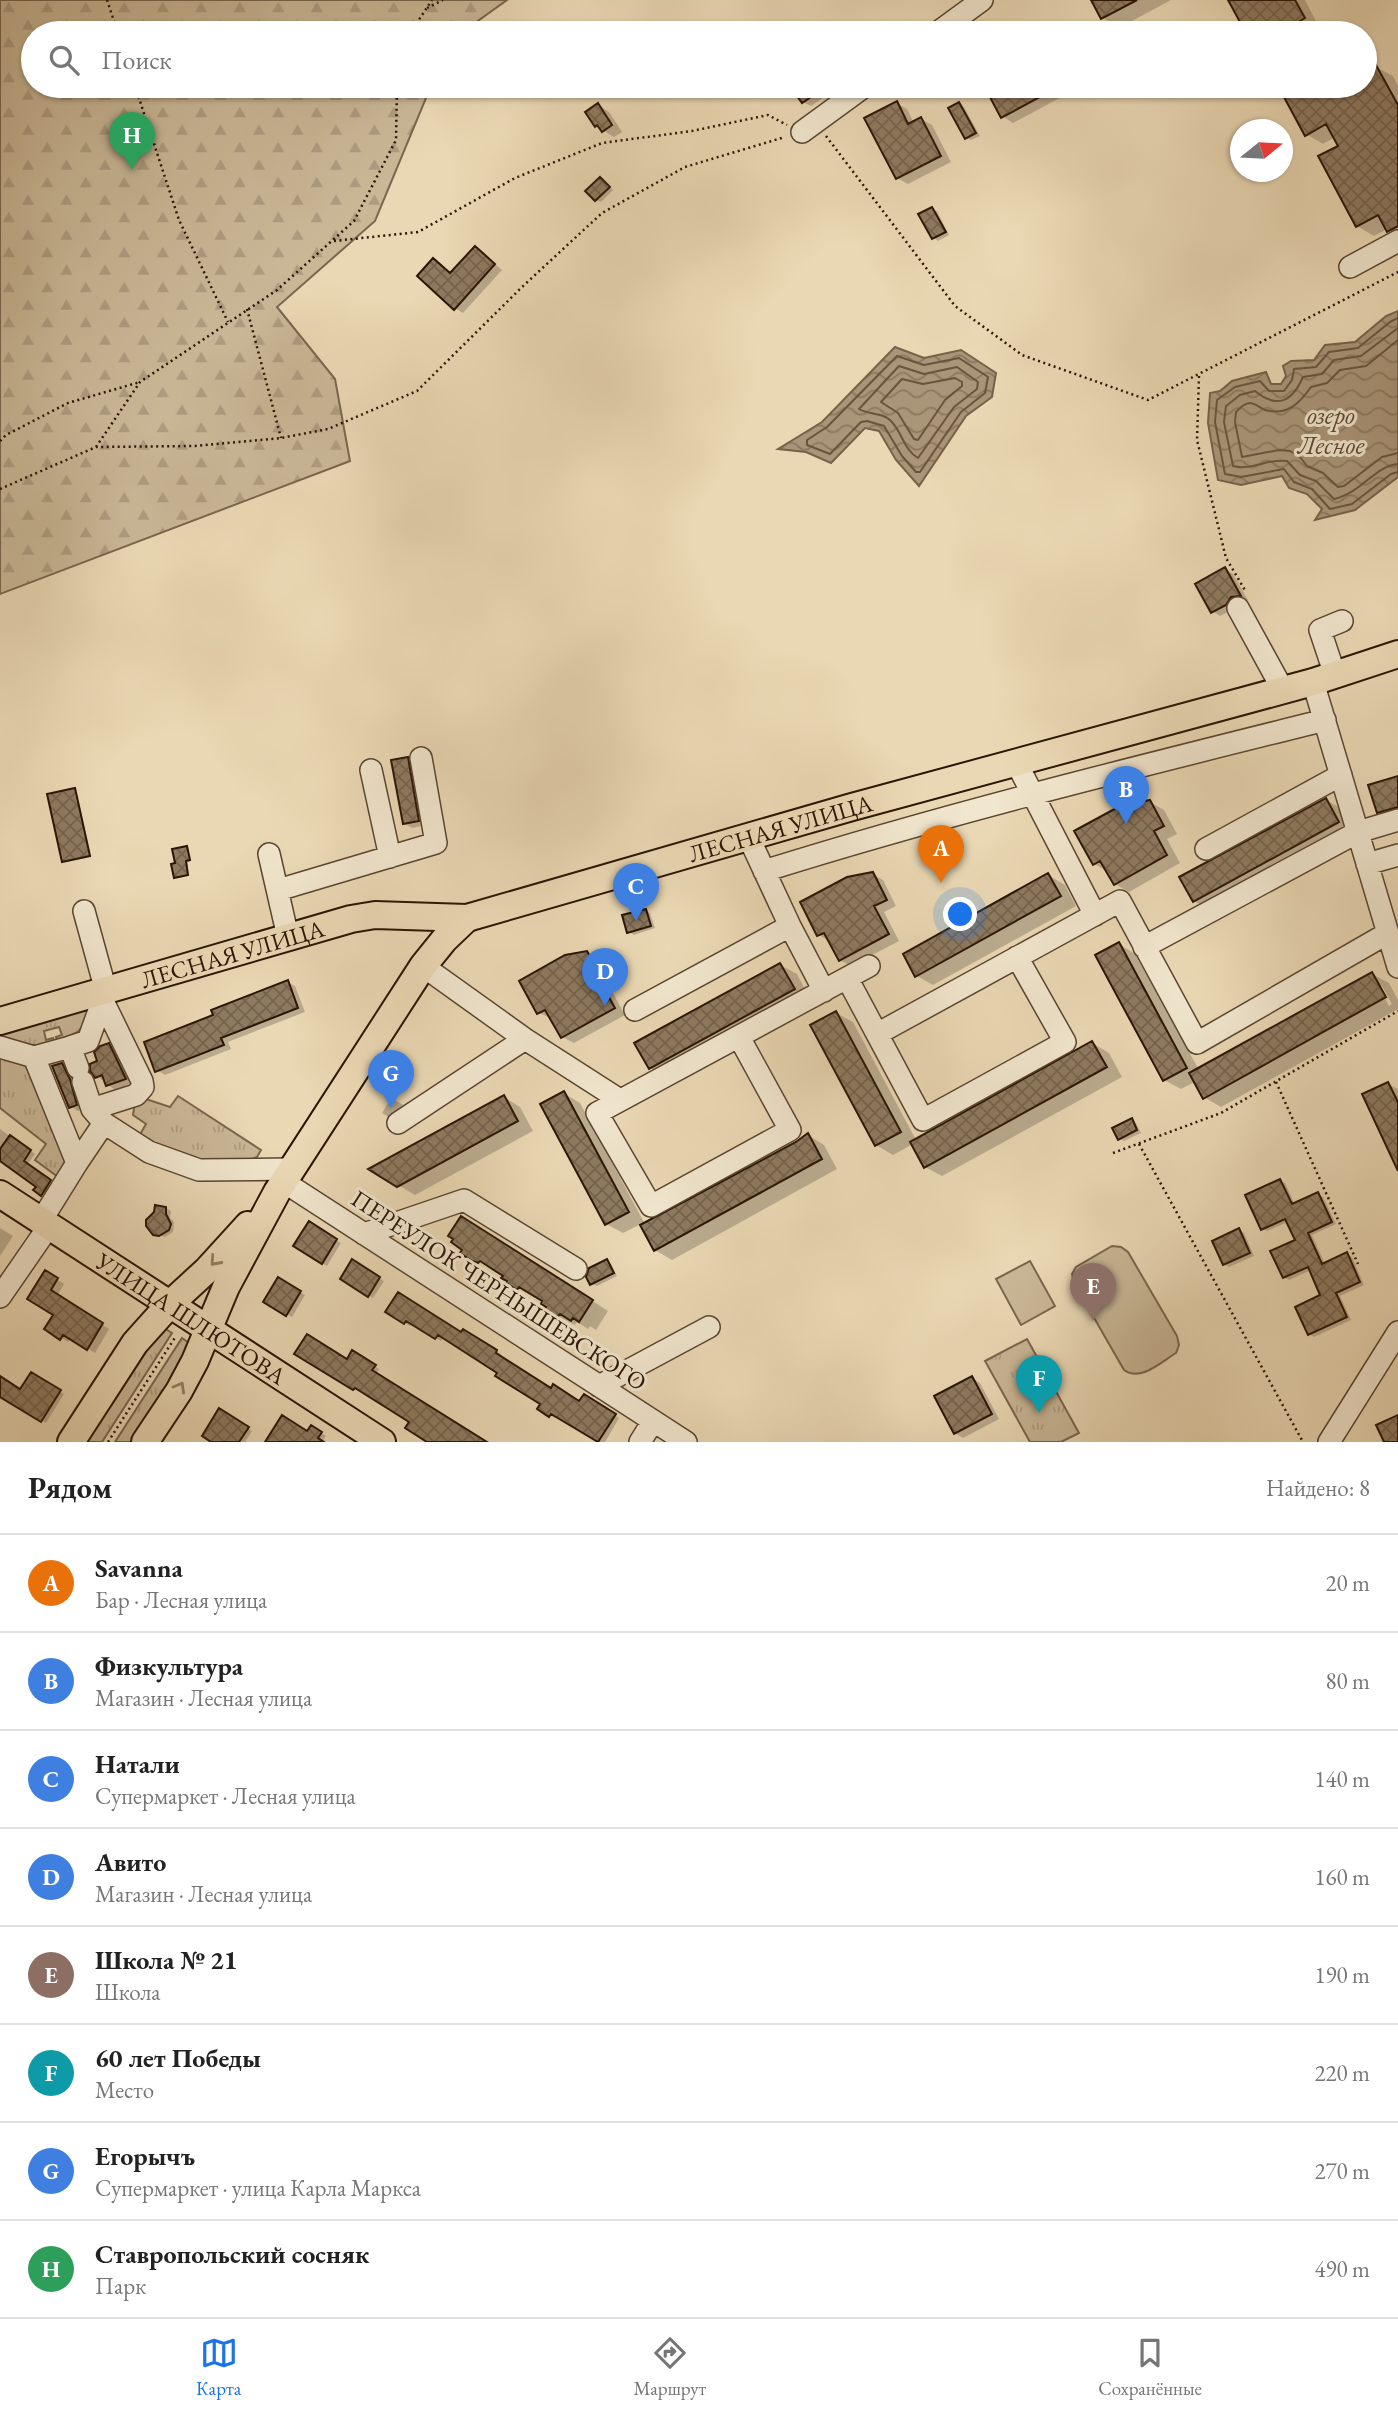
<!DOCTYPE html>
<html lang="ru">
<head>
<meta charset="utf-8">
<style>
  :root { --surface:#fff; --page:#f6f6f6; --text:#222; --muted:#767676; --line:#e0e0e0; --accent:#1a73e8 }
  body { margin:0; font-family:"EB Garamond",serif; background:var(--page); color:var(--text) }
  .compass { position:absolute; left:1230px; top:119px; width:63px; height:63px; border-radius:50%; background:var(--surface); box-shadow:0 2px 5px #0004; rotate:72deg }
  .you { position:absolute; left:961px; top:915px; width:24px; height:24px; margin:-18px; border:5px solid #fff; border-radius:50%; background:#1a73e8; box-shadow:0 0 0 10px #1a73e833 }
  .badge { display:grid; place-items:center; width:46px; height:46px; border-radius:50%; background:var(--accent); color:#fff; font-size:23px; font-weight:700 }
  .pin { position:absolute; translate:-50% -58px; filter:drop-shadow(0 2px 4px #0008) }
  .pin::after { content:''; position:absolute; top:37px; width:24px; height:21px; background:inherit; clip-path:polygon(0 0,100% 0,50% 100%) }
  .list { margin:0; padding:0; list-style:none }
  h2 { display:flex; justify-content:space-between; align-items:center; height:91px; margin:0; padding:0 28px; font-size:30px }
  h2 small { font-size:23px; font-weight:400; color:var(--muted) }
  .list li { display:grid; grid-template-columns:46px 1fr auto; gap:21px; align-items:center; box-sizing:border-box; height:98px; padding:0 28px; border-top:2px solid var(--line) }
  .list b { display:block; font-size:26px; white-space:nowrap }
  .list p { margin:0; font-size:23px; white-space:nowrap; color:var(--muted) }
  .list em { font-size:23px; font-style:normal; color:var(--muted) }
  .icon { flex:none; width:38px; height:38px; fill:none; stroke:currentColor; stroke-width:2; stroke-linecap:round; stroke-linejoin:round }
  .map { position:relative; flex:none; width:1398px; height:1442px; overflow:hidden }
  .search { position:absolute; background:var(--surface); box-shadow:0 2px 5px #0004; left:21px; right:21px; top:21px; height:77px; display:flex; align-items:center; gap:18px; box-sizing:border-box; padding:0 24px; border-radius:38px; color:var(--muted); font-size:26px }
  .sheet { height:875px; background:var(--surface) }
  nav { display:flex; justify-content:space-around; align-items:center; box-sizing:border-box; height:98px; border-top:2px solid var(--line); background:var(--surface); font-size:19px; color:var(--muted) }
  nav a { display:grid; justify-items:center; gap:4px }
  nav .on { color:var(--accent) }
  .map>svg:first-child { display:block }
</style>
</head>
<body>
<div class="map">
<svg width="1398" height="1442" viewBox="0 0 1398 1442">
  <defs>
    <pattern id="grass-tufts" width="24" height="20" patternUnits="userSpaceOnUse" patternTransform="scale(1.75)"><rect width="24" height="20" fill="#c9b796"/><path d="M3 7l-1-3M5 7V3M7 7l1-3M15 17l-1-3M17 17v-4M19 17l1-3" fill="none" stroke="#ad9c80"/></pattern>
    <pattern id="forest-firs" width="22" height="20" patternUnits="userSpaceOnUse" patternTransform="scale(1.75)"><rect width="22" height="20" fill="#c9b796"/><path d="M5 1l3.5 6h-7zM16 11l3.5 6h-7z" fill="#ad9c80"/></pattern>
    <pattern id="water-waves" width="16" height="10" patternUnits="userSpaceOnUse" patternTransform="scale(1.75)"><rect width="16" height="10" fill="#a99578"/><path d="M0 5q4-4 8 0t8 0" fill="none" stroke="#8a7860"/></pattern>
    <pattern id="building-cross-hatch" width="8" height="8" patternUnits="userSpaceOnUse" patternTransform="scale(1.75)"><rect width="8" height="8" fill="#8e7a60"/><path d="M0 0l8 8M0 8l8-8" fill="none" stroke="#74634d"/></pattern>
  </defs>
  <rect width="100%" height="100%" fill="#ead8b4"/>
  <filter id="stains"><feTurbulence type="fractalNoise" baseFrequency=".00286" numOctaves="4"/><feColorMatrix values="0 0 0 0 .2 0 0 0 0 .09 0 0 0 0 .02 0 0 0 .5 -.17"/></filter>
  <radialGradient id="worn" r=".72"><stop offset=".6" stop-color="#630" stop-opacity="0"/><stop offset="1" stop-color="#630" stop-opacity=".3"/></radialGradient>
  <path fill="url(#grass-tufts)" stroke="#7a664e" stroke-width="2" d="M85 1007 90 1009C80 1033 82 1032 57 1040L56 1037 62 1035 59 1027 44 1031 46 1040 53 1038 54 1041 38 1047 0 1039V1032Z
    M0 1055 26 1066 66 1160 58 1177 35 1160 46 1144 0 1108Z
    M178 1096 261 1150 257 1157 250 1160 204 1163 138 1138 146 1124 133 1115 135 1102 143 1098 170 1107Z
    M164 1328 172 1333 102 1442H81L149 1336Z
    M182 1338 189 1343 175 1381 136 1442H115Z
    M1027 1339 1079 1433 1061 1442H1030L985 1361Z"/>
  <path fill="url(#forest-firs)" stroke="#7a664e" stroke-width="2" d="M0 0H507L461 33H33V86H431L375 221 277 307 335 379 350 461 0 594Z"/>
  <path fill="#c9b796" stroke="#7a664e" stroke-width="2" d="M1112 1246 1121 1247 1128 1252 1177 1336 1179 1345 1176 1353C1161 1362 1141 1382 1124 1370L1074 1283 1072 1274 1076 1267Z
    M1030 1261 1055 1306 1021 1325 996 1279Z"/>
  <path fill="url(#water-waves)" stroke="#76614a" stroke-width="2" d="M1398 311V477L1355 510 1315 520 1322 509 1307 494 1289 488 1282 476 1241 485 1218 480 1208 423 1210 393 1220 391 1232 381 1266 372 1271 384H1281L1286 376 1283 366 1291 361 1314 360 1325 345 1355 342 1386 316Z
    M895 347 924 358 961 350 996 373 992 397 966 416 919 486 896 460 879 431 865 428 831 463 806 452 778 449 822 422Z"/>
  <path fill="#0003" fill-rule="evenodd" d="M1093 0H1171L1119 28 1103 18Z
    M1231 0H1305L1322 33H1250Z
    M861 28 869 33H854Z
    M1376 67 1393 76 1398 86V236L1387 229 1374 236 1357 226 1340 146 1335 137 1323 144 1306 134 1279 86H1365V73Z
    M792 86H841L811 106 803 102Z
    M986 86H1082L1013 123 1002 116Z
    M896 103 907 109 914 123 921 119 932 125 951 162 908 184 897 178Z
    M959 104 964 107 980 136 971 140 966 137Z
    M598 105 609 112 622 132 614 137 596 126Z
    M600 179 613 190 601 202 596 200Z
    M932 209 937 211 949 235 938 241 934 238Z
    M476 248 502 270 463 313 455 308 434 260 452 274Z
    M1225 569 1233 574 1248 600 1239 601 1234 609 1220 616 1212 611Z
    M408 759 416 763 426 825 412 828 404 823Z
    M1398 778V820L1395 821 1378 811Z
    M75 790 91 857 65 862 63 861Z
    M1326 800 1343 810 1355 831 1211 911 1194 901Z
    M1150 802 1164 810 1177 834 1167 839 1180 863 1129 892 1115 884 1109 872 1094 864Z
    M187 848 191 861 187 862 189 875 177 878 175 877 177 864Z
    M872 874 883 880 896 906 884 912 899 941 851 966 840 960 831 942 819 935 802 903Z
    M1048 875 1065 885 1076 906 933 985 917 976Z
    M645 910 650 913 655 928 634 935 629 932Z
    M1119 944 1135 954 1199 1070 1372 974 1389 983 1398 1000V1009L1221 1107 1204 1097 1195 1082 1181 1089 1164 1080ZM1378 986H1382L1392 1004 1389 1006Z
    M587 953 599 960 612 984 609 986 625 1015 574 1043 562 1037 552 1018 538 1013Z
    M780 965 797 974 810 999 667 1078 650 1068Z
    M287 982 295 986 305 1012 228 1042 231 1049 165 1075 157 1070 216 1016Z
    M836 1013 853 1022 916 1140 1092 1043 1109 1053 1122 1077 942 1176 925 1167 913 1144 893 1155 876 1145Z
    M109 1045 117 1049 133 1083 115 1090 97 1076 100 1063Z
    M62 1065 70 1069 78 1085 84 1109 78 1111 70 1106Z
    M1388 1084 1398 1089V1167Z
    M563 1093 580 1103 645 1224 797 1143 808 1135 824 1145 837 1169 672 1260 655 1250 641 1224 623 1233 606 1224Z
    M504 1097 520 1107 533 1131 415 1195 398 1185Z
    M391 1098 407 1107 392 1119 382 1113Z
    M1131 1120 1136 1123 1141 1133 1124 1141 1119 1139Z
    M0 1129 35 1154 27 1165 55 1184 47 1197 36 1190 38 1186 0 1158Z
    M1280 1181 1285 1183 1295 1205 1318 1194 1323 1197 1336 1224 1312 1235 1325 1264 1347 1254 1352 1257 1364 1285 1340 1296 1351 1320 1314 1337 1309 1334 1323 1296 1311 1270 1289 1280 1284 1277 1297 1241 1288 1222 1267 1231 1263 1229Z
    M166 1208 171 1211 170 1218 174 1222 173 1232 165 1237 154 1233Z
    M309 1223 341 1243 327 1266 295 1246Z
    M0 1228 13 1236 0 1256Z
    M479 1228 608 1311 596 1330 590 1326 588 1329 577 1322 575 1325 558 1316 545 1301 536 1296 535 1298 508 1282 505 1275 463 1253Z
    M1239 1230 1244 1233 1254 1256 1229 1267 1224 1264Z
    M606 1261 611 1264 617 1276 597 1286 592 1284Z
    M352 1262 384 1281 373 1298 342 1278Z
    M46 1272 64 1284 57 1296 109 1329 95 1353 71 1338 68 1342 46 1329 55 1315Z
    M279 1279 305 1295 292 1317 265 1301Z
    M388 1312 462 1334H469L501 1354 500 1357 551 1390 580 1403 584 1396 619 1418 605 1442H598L557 1416 555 1418 539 1409 542 1404 499 1372 443 1337 441 1341 411 1322 410 1326Z
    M353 1352 379 1369 376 1374 484 1442H430L411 1422 360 1390 359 1391 296 1354 347 1361Z
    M32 1374 64 1394 46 1423 0 1394V1378L21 1391Z
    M972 1378 980 1383 999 1419 963 1438 955 1433Z
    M220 1411 252 1431 245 1442H214Z
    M311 1427 326 1436 322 1442H275L307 1433Z"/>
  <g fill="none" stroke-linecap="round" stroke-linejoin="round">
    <path stroke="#6a543e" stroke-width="2" d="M1398 318 1390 322 1358 348 1329 352 1316 367 1294 369 1292 380 1284 391H1269L1260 381 1235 387 1217 400 1215 422 1225 474 1241 477 1284 469 1294 482 1312 489 1330 509 1352 504 1391 474 1398 472
      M1398 328 1361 356 1334 360 1322 374 1303 377C1292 402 1277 409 1255 391L1240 395 1226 406 1224 422 1233 466C1251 471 1268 458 1287 461L1300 475 1316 481 1334 499C1360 494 1376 465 1398 464
      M1398 340 1366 366 1340 370 1327 383 1311 387C1299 404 1287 416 1265 410 1260 408 1255 403 1250 403 1244 403 1240 408 1236 412L1235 422 1242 457 1279 450 1290 451 1300 457 1307 466 1323 473 1338 487 1344 486 1382 457 1398 453
      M897 356 924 365 959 358 988 377 985 393 961 412 920 472H916L902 456 884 426 867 421 861 422 830 454 807 445V440L827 427Z
      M899 366 924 374 957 367 978 382 977 389 954 407 918 458C904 450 902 432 891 421 883 412 868 415 859 409Z
      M955 378 962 382V386L945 400 918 440 914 439 898 413 881 402 902 379 923 384Z"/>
  </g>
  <path fill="url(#building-cross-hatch)" stroke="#2a1405" stroke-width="2" d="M1091 0H1137L1101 19Z
    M1228 0H1295L1305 18 1295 24 1300 33H1246Z
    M1376 65 1398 105V226L1387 232 1378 215 1356 227 1318 156 1338 146 1326 124 1305 136 1278 86H1365V71Z
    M790 86H827L802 103Z
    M984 86H1060L1001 118Z
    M897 101 908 124 921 117 941 156 896 179 864 118Z
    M959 102 976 133 965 139 948 108Z
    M598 103 612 125 602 132 597 125 595 127 585 112Z
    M600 177 610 187 595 201 585 191Z
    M932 207 946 232 932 239 918 214Z
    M475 246 495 264 454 310 417 276 433 258 450 273Z
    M1225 567 1241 596 1231 597 1226 605 1211 613 1195 584Z
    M408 757 419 821 403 824 391 760Z
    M1398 776V807L1377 813 1368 785Z
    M75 788 90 856 62 862 47 794Z
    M1326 798 1339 822 1193 902 1179 877Z
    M1150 800 1164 826 1154 831 1167 855 1114 885 1100 861 1093 865 1074 831 1120 806Z
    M187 846 190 860 186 861 188 875 174 878 171 864 175 863 172 849Z
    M873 872 887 900 874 906 889 934 839 961 824 933 817 936 800 902 847 877Z
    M1048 873 1061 896 915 977 903 954Z
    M646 909 651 926 627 933 622 915Z
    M1119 942 1187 1068 1163 1081 1095 955Z
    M587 951 602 978 599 979 615 1008 561 1038 545 1010 537 1014 519 981 565 955Z
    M780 963 795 989 649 1069 634 1043Z
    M1372 972 1386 997 1203 1099 1189 1073Z
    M288 980 298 1008 221 1038 224 1045 155 1072 144 1042 213 1015 211 1010Z
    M836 1011 901 1132 875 1146 810 1025Z
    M1092 1041 1107 1067 924 1168 910 1142Z
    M109 1043 126 1079 106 1086 102 1075 95 1078 90 1071V1064L97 1061 94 1052 100 1046Z
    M62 1063 70 1079 77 1105 69 1108 52 1066Z
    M1388 1082 1398 1102V1171L1362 1094Z
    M564 1091 629 1212 605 1225 540 1104Z
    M504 1095 518 1121 397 1187 368 1169Z
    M1132 1118 1137 1130 1118 1140 1112 1128Z
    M808 1133 822 1159 654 1251 640 1225 796 1142Z
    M10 1135 31 1150 24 1161 51 1180 41 1196 33 1190 36 1187 0 1161V1149Z
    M1280 1179 1292 1204 1318 1192 1332 1222 1308 1233 1322 1264 1347 1252 1360 1282 1336 1293 1347 1317 1308 1335 1295 1307 1320 1295 1308 1267 1283 1278 1270 1251 1295 1240 1285 1219 1261 1230 1245 1195Z
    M155 1205 166 1207V1214L171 1224 169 1230 159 1236 153 1235 146 1226V1220L154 1212Z
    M461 1216 593 1300 579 1322 573 1318 571 1321 560 1314 557 1317 544 1309 546 1307 541 1304 542 1301 519 1287 517 1290 506 1283 507 1281 501 1278 503 1276 480 1261 478 1263 472 1261 460 1253 462 1250 451 1242 453 1239 448 1236Z
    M309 1221 337 1239 322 1264 293 1246Z
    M1239 1228 1250 1253 1223 1265 1212 1241Z
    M352 1259 380 1277 368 1297 340 1279Z
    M607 1259 614 1273 590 1285 586 1277 589 1268Z
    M45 1270 58 1278 51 1290 103 1323 87 1350 63 1335 60 1340 44 1329 53 1315 27 1299Z
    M278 1277 301 1291 286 1316 263 1302Z
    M398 1292 461 1332 463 1329 497 1350 496 1353 551 1388 553 1384 579 1401 584 1394 616 1414 598 1442 551 1414 549 1417 537 1409 540 1404 495 1376 497 1373 438 1335 435 1339 406 1321 404 1324 385 1312Z
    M307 1334 347 1359 352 1350 376 1365 372 1370 487 1442H427L405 1428 409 1422 355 1388 353 1390 294 1354Z
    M31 1372 61 1390 41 1422 0 1397V1376L20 1389Z
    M972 1376 992 1414 954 1434 934 1396Z
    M219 1408 249 1427 239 1442H211L202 1436Z
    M282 1415 307 1431 311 1425 322 1432 318 1438 324 1442H265Z
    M1398 1415V1442H1384L1376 1425Z"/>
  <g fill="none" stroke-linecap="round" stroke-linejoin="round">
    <defs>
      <path id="minor" d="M937 33 982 0
        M802 132 865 86
        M1350 267 1398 241
        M1238 608 1283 690
        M1335 675 1320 630 1342 621
        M1313 682 1398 967
        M1016 762 1095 915
        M371 770 390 857
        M748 836 790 926 824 991
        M1206 849 1341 775
        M269 854 288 937
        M1367 864 1398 855
        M764 871C949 813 1137 767 1325 720
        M278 890 436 843 421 758
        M1144 947 1358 832 1398 820
        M423 966 525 1039 620 1100
        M847 978 877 1034 1120 901 1197 1043 1388 933
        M635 1010 790 926
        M877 1034 923 1120 1065 1042 1017 957
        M739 1037 790 1130 651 1206 597 1113 869 966
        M0 1047 34 1057
        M78 1068 70 1047 88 1041 106 991 84 911
        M92 1109 136 1095 143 1087 142 1081 103 1001
        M104 1123 149 1152 199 1170 292 1169
        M398 1123 525 1039
        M77 1163 104 1123 92 1109 83 1082
        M284 1182 686 1442
        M41 1221 77 1163 34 1057 70 1047
        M364 1234 464 1200 576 1269
        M0 1297 49 1226
        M599 1386 709 1327
        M640 1442 653 1421
        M1329 1442 1398 1332"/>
      <g id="major">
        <path id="s1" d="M0 1021 351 919 375 915 467 918 852 807 1313 682 1398 654"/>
        <path id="s2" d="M0 1194 382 1442"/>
        <path d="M71 1442 135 1343 170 1304 207 1270 248 1225"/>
        <path d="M145 1442 179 1391 195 1361 226 1287 277 1192 423 966 444 940 467 918"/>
      </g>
    </defs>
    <use href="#minor" stroke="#5a4531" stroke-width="24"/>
    <use href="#major" stroke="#2a1405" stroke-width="30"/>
    <path stroke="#2a1405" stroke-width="2.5" stroke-dasharray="2 3.5" stroke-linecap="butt" d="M107 0 118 33
      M427 8 443 0
      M410 33 432 0
      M135 86 179 220 228 322
      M826 136 955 306 1022 355 1148 400 1398 272
      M334 241 418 232 515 178 602 143 692 131 768 115 787 125
      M247 309 281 438
      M1199 376 1197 440 1226 558 1246 592
      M0 441 6 435 68 403 140 382
      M96 447 140 382 277 290 354 221 396 140 397 86
      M0 489 96 447 195 446 281 438 328 429 417 391 522 287 602 213 685 167 785 137
      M1276 1082 1358 1264
      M1139 1144 1303 1442
      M1113 1153 1221 1113 1398 1011
      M108 1442 176 1336"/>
    <use href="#minor" stroke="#f1e6ce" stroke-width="21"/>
    <use href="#major" stroke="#ead8b4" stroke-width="26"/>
  </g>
  <defs><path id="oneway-chevron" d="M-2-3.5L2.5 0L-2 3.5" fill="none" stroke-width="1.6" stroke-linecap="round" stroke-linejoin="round" transform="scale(1.75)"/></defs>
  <g stroke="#948065">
    <use href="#oneway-chevron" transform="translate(215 1261) rotate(132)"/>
    <use href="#oneway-chevron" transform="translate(180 1387) rotate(-60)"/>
  </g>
  <g text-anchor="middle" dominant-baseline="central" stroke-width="6" stroke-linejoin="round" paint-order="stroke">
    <g font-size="24" fill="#2a1405" stroke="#f1e6ce">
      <text stroke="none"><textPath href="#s1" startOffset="808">ЛЕСНАЯ УЛИЦА</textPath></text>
      <text stroke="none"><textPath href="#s1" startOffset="242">ЛЕСНАЯ УЛИЦА</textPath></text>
      <text transform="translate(499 1290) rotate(33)">ПЕРЕУЛОК ЧЕРНЫШЕВСКОГО</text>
      <text stroke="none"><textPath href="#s2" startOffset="228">УЛИЦА ШЛЮТОВА</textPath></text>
    </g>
    <g font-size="26" font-style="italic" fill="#5d4833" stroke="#f1e6ce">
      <text x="1331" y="415">озеро<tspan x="1331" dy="30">Лесное</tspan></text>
    </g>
  </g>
  <rect width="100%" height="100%" filter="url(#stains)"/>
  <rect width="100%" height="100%" fill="url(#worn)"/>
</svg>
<svg class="compass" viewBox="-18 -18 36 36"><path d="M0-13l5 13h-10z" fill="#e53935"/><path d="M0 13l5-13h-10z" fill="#767676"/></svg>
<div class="you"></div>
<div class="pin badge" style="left:941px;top:883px;background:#e8710a">A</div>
<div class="pin badge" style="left:1126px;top:824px;background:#3f7fe0">B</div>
<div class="pin badge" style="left:636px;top:921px;background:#3f7fe0">C</div>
<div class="pin badge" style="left:605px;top:1006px;background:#3f7fe0">D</div>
<div class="pin badge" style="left:1093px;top:1321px;background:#8d6e63">E</div>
<div class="pin badge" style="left:1039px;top:1413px;background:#0f9aa8">F</div>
<div class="pin badge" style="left:391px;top:1108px;background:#3f7fe0">G</div>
<div class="pin badge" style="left:132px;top:170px;background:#2e9e5b">H</div>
<div class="search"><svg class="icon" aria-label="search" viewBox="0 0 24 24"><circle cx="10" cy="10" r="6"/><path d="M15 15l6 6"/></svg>Поиск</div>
</div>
<section class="sheet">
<h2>Рядом<small>Найдено: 8</small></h2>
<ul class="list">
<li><span class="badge" style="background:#e8710a">A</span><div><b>Savanna</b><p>Бар · Лесная улица</p></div><em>20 m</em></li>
<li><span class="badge" style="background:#3f7fe0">B</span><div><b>Физкультура</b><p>Магазин · Лесная улица</p></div><em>80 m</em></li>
<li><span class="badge" style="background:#3f7fe0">C</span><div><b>Натали</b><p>Супермаркет · Лесная улица</p></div><em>140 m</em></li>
<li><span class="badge" style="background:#3f7fe0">D</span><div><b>Авито</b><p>Магазин · Лесная улица</p></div><em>160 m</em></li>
<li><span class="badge" style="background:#8d6e63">E</span><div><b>Школа № 21</b><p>Школа</p></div><em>190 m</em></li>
<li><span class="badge" style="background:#0f9aa8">F</span><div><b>60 лет Победы</b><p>Место</p></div><em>220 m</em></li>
<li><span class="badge" style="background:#3f7fe0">G</span><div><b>Егорычъ</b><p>Супермаркет · улица Карла Маркса</p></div><em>270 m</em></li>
<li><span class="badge" style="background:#2e9e5b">H</span><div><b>Ставропольский сосняк</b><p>Парк</p></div><em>490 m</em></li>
</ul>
</section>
<nav>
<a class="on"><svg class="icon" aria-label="map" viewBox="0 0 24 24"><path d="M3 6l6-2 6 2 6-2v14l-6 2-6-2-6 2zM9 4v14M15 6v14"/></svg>Карта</a>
<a><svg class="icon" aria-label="directions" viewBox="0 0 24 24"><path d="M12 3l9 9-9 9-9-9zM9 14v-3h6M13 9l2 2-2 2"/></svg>Маршрут</a>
<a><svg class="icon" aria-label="saved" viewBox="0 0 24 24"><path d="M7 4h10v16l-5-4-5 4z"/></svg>Сохранённые</a>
</nav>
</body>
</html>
